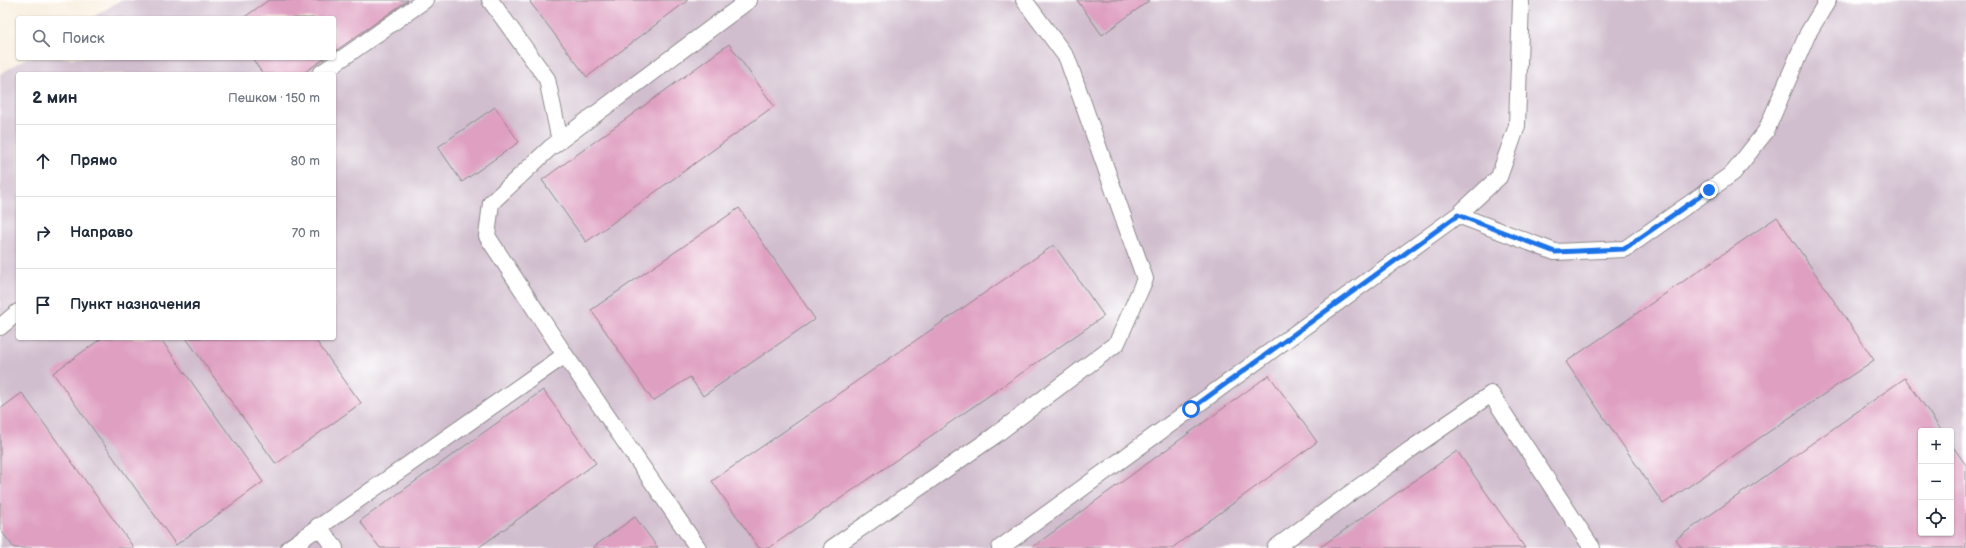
<!DOCTYPE html>
<html lang="ru">
<head>
<meta charset="utf-8">
<style>
  :root { --surface:#fff; --page:#f6f6f7; --text:#1f2937; --muted:#747a83; --line:#e0e1e3 }
  body { margin:0; font-family:"Balsamiq Sans",sans-serif; background:var(--page); color:var(--text) }
  .controls { position:absolute; right:12px; bottom:12px; display:grid; overflow:hidden; border-radius:4px; box-shadow:0 1px 3px #0004 }
  .controls button { width:36px; height:36px; display:grid; place-items:center; padding:0; border:0; border-bottom:1px solid var(--line); background:var(--surface); color:var(--text); font:20px sans-serif }
  .stop { position:absolute; width:12px; height:12px; margin:-9px; border:3px solid #1a73e8; border-radius:50%; background:#fff }
  .stop.end { background:#1a73e8; border-color:#fff; box-shadow:0 1px 4px #0008 }
  .list { margin:0; padding:0; list-style:none }
  h2 { display:flex; justify-content:space-between; align-items:center; height:52px; margin:0; padding:0 16px; font-size:17px }
  h2 small { font-size:13px; font-weight:400; color:var(--muted) }
  .list li { display:grid; grid-template-columns:26px 1fr auto; gap:12px; align-items:center; box-sizing:border-box; height:72px; padding:0 16px; border-top:1px solid var(--line) }
  .list b { display:block; font-size:15px; white-space:nowrap }
  .list em { font-size:13px; font-style:normal; color:var(--muted) }
  .icon { flex:none; width:22px; height:22px; fill:none; stroke:currentColor; stroke-width:2; stroke-linecap:round; stroke-linejoin:round }
  .map { position:relative; flex:none; width:1966px; height:548px; overflow:hidden }
  .search { position:absolute; background:var(--surface); box-shadow:0 1px 3px #0004; left:16px; top:16px; width:320px; height:44px; display:flex; align-items:center; gap:10px; box-sizing:border-box; padding:0 14px; border-radius:4px; color:var(--muted); font-size:15px }
  .panel { position:absolute; background:var(--surface); box-shadow:0 1px 3px #0004; left:16px; top:72px; width:320px; height:268px; border-radius:4px }
  .map>svg:first-child { display:block }
</style>
</head>
<body>
<div class="map">
<svg width="1966" height="548" viewBox="0 0 1966 548">
  <rect width="100%" height="100%" fill="#fff"/>
  <filter id="ink" filterUnits="userSpaceOnUse"><feTurbulence type="fractalNoise" baseFrequency=".025" numOctaves="2"/><feDisplacementMap in="SourceGraphic" scale="8" xChannelSelector="R" yChannelSelector="G"/><feConvolveMatrix kernelMatrix="1 2 1 2 8 2 1 2 1" color-interpolation-filters="sRGB"/></filter>
  <filter id="wash" filterUnits="userSpaceOnUse"><feTurbulence type="fractalNoise" baseFrequency=".012" numOctaves="4" result="noise"/><feDisplacementMap in="SourceGraphic" scale="16" xChannelSelector="R" yChannelSelector="G"/><feGaussianBlur stdDeviation="0.9" result="paint"/><feColorMatrix in="noise" values="0 0 0 0 0 0 0 0 0 0 0 0 0 0 0 0 0 1.4 0 .05"/><feComposite in="paint" operator="in"/></filter>
  <g filter="url(#wash)">
    <rect width="100%" height="100%" fill="#f8eede"/>
    <path fill="#d0bdcd" fill-rule="evenodd" d="M121 0H1966V548H0V74L27 58H334V18H92ZM18 74H334V338H18ZM1921 431H1951V533H1921Z"/>
    <g id="blocks">
      <path fill="#df9fc1" d="M269 0H408L334 52V18H243Z
        M532 0H688L587 77 530 2Z
        M1077 0H1150L1102 35Z
        M729 44 774 106 586 242 542 180Z
        M252 58H325L302 74H263Z
        M495 107 519 142 462 182 438 147Z
        M739 208 815 319 703 396 690 377 653 401 591 310Z
        M1777 217 1874 360 1663 504 1566 362Z
        M1054 245 1104 316 769 548H759L712 481Z
        M102 338H160L263 482 176 545 53 373Z
        M186 338H314L361 403 276 464Z
        M1269 375 1317 442 1172 548H1031Z
        M1905 378 1942 431H1921V533H1951V444L1966 465V548H1682L1676 539Z
        M543 390 596 463 478 548H380L360 521Z
        M22 393 134 548H14L0 529V409Z
        M1457 451 1525 548H1319Z
        M635 517 658 548H592Z"/>
    </g>
  </g>
  <g filter="url(#ink)">
    <use href="#blocks" fill-opacity="0" stroke="#8d888c" stroke-width="1"/>
    <g fill="none" stroke-linecap="round" stroke-linejoin="round">
      <defs>
        <path id="lane" d="M490 0 547 79 560 141
          M320 74 425 0
          M1458 215 1499 177 1517 126 1521 0
          M0 327 18 312
          M318 526 335 548
          M289 548 565 355
          M698 548 565 355 487 236 491 203 550 148 749 0
          M832 548 994 436 1117 343 1145 279 1067 58 1024 0
          M1000 548 1458 215 1555 252 1625 249 1733 173 1766 131 1808 33 1828 0
          M1275 548 1411 449 1491 394 1592 548"/>
      </defs>
      <use href="#lane" stroke="#8d888c" stroke-width="18"/>
      <use href="#lane" stroke="#fff" stroke-width="16"/>
    </g>
  </g>
  <g fill="none" stroke-linecap="round" stroke-linejoin="round" filter="url(#ink)">
    <path stroke="#1a73e8" stroke-width="5" d="M1191 409 1458 215 1555 252 1624 249 1709 190"/>
  </g>
</svg>
<div class="controls">
<button>+</button>
<button>−</button>
<button><svg class="icon" aria-label="locate" viewBox="0 0 24 24"><circle cx="12" cy="12" r="6"/><path d="M12 2v4M12 18v4M2 12h4M18 12h4"/></svg></button>
</div>
<div class="stop" style="left:1191px;top:409px"></div>
<div class="stop end" style="left:1709px;top:190px"></div>
<div class="search"><svg class="icon" aria-label="search" viewBox="0 0 24 24"><circle cx="10" cy="10" r="6"/><path d="M15 15l6 6"/></svg>Поиск</div>
<section class="panel">
<h2>2 мин<small>Пешком · 150 m</small></h2>
<ul class="list">
<li><svg class="icon" aria-label="ahead" viewBox="0 0 24 24"><path d="M12 20V5M6 11l6-6 6 6"/></svg><div><b>Прямо</b></div><em>80 m</em></li>
<li><svg class="icon" aria-label="right" viewBox="0 0 24 24"><path d="M7 20v-9h11M14 6l5 5-5 5"/></svg><div><b>Направо</b></div><em>70 m</em></li>
<li><svg class="icon" aria-label="arrive" viewBox="0 0 24 24"><path d="M6 21V4h12l-3 4 3 4H6"/></svg><div><b>Пункт назначения</b></div></li>
</ul>
</section>
</div>
</body>
</html>
